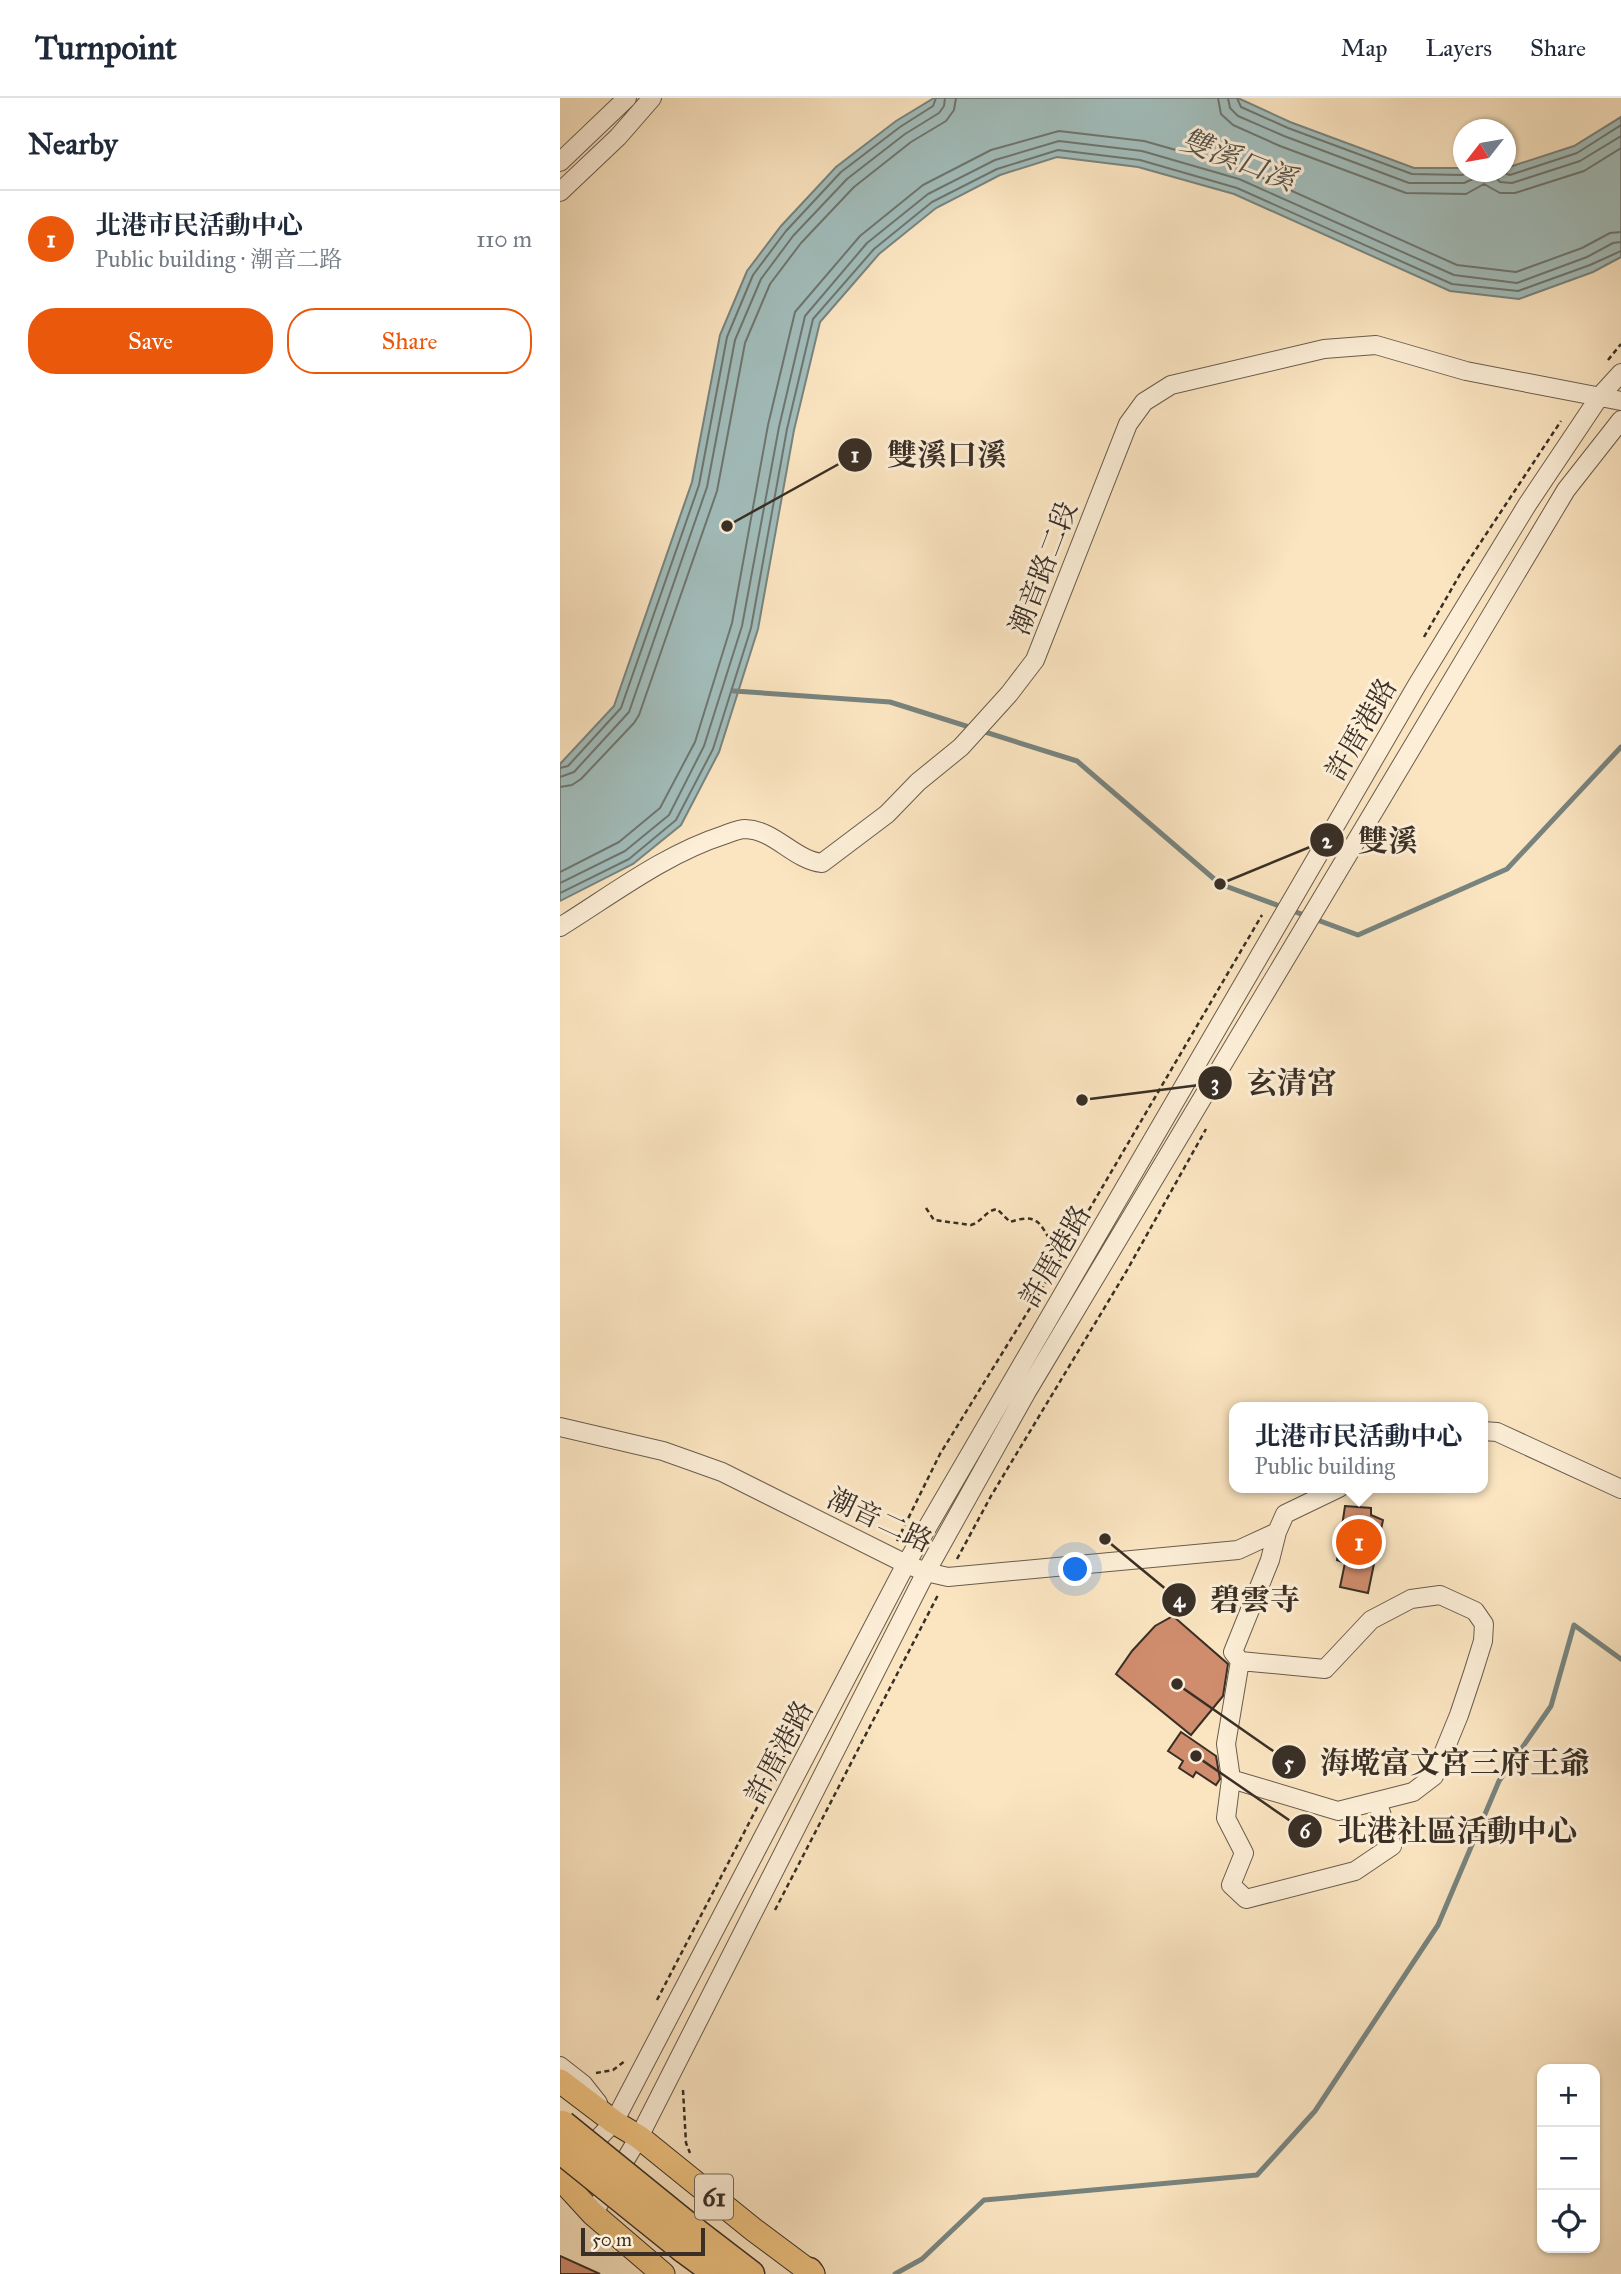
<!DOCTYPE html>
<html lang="en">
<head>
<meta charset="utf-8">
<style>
  :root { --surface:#fff; --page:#f6f6f7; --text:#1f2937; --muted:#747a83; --line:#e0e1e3; --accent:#ea580c }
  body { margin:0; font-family:"IM FELL Great Primer","Noto Serif TC",serif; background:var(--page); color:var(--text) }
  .controls { position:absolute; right:21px; bottom:21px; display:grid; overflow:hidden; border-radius:14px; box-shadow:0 2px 5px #0004 }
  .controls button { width:63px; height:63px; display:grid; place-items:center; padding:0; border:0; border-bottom:2px solid var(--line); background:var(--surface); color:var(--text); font:35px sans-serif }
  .compass { position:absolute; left:893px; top:21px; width:63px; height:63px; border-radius:50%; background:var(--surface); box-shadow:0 2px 5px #0004; rotate:239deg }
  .scale { position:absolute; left:21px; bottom:18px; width:124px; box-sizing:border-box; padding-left:7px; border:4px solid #392f26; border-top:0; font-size:19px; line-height:24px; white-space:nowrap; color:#392f26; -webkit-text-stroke:5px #fceed7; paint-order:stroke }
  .you { position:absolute; left:516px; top:1472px; width:24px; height:24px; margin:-18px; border:5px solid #fff; border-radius:50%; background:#1a73e8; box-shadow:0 0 0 10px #1a73e833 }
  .badge { display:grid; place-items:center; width:46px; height:46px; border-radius:50%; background:var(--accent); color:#fff; font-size:23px; font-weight:700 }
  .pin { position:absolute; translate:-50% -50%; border:4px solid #fff; box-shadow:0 2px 7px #0006 }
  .popup { position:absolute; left:669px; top:1304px; width:259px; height:91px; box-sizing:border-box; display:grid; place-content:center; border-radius:14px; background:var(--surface); filter:drop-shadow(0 2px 5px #0005); font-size:23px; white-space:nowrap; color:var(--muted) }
  .popup b { font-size:26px; color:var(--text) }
  .popup::after { content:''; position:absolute; left:50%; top:100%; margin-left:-14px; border:14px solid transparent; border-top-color:var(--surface) }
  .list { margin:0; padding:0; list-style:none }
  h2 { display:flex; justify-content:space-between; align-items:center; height:91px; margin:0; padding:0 28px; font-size:30px }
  h2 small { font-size:23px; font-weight:400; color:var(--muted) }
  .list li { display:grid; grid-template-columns:46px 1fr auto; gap:21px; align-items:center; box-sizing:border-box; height:98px; padding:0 28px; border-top:2px solid var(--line) }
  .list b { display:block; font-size:26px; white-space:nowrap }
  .list p { margin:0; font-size:23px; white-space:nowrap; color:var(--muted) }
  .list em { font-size:23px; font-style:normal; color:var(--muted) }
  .actions { display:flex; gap:14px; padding:21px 28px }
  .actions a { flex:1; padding:16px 0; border:2px solid var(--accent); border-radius:28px; text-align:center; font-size:24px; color:var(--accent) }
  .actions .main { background:var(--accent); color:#fff }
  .icon { flex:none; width:38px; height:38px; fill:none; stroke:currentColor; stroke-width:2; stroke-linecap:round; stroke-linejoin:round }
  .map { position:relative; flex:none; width:1061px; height:2176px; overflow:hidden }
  header { display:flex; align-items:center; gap:42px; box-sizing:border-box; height:98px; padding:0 35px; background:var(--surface); border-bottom:2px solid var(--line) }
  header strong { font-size:33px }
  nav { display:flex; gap:38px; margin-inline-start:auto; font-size:24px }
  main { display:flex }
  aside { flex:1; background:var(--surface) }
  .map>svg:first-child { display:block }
</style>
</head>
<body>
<header>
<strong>Turnpoint</strong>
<nav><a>Map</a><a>Layers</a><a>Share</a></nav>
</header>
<main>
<aside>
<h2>Nearby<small></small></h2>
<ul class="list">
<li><span class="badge">1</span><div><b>北港市民活動中心</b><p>Public building · 潮音二路</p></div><em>110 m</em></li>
</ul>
<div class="actions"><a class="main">Save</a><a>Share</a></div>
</aside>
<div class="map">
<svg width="1061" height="2176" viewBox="0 0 1061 2176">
  <rect width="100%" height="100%" fill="#fbe5c1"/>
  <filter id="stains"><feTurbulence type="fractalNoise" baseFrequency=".00286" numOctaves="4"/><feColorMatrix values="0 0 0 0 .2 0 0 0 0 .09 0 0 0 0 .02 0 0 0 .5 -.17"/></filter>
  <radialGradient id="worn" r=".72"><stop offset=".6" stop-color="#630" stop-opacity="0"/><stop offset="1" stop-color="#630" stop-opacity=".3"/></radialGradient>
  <path fill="#a2bdbb" stroke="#78847f" stroke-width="2" d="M374 0H678L730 24 854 70H903L904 74H946V70L1014 48 1061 19V159L1033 174 959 201 890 193 674 96 578 69 497 59 440 77 376 110 319 156 260 224 234 332 198 531 159 654 121 727 73 766 0 803V666L54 608 132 384 160 237 187 173 221 128 276 69 336 23Z"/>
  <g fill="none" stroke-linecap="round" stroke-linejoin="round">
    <path stroke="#6e7670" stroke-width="2" d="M658 0 661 16 673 27 720 48 846 95 906 96 924 86 940 95H955L1024 73 1061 50
      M668 0 670 10 678 18 724 38 849 85H904L913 81 918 74
      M677 0 681 9 728 30 852 76 902 77 909 74
      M931 74 940 84 952 85 1020 63 1061 38
      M940 74 950 77 1017 55 1061 27
      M0 670 8 668 61 610 139 387 167 239 193 177 226 133 281 74 340 29 373 8 376 0
      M0 679 14 674 69 614 147 389 175 242 201 181 233 138 287 81 345 36 379 15 384 8 385 0
      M0 689 12 687 21 681 74 625 79 617 157 393 185 245 210 186 241 145 294 89 351 44 386 23 394 12 396 0
      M0 774 59 744 100 710 135 644 172 525 208 327 235 214 300 138 363 87 431 52 499 33 584 43 683 71 897 167 956 174 1022 150 1050 135 1061 134
      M0 785 65 753 109 717 144 648 182 528 219 329 245 218 307 145 368 96 435 62 499 43 582 53 679 81 894 177 957 185 1027 159 1053 145 1061 144
      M0 795 69 761 116 722 153 651 191 530 227 331 253 221 314 151 372 104 437 71 498 52 580 62 677 90 892 186 958 193 1030 167 1061 153"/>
    <path stroke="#78847f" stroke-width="5" d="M174 593 330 604 517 663 660 786 798 837 947 771 1061 649
      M335 2176 362 2161 424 2102 697 2077 755 2013 878 1827 939 1683 991 1608 1014 1527 1061 1561"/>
  </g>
  <path fill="#d08d6e" stroke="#392f26" stroke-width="2" d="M785 1408 811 1410V1417L823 1422 808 1495 780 1489 785 1465 777 1462Z
    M613 1518 668 1566 663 1598 631 1637 556 1576 572 1553 595 1528Z
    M621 1634 656 1658 660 1681 656 1687 636 1674 633 1679 619 1670 623 1663 608 1653Z
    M0 2158 40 2176H0Z"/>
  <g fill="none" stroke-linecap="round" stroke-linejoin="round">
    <defs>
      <path id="minor" d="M0 64 67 0
        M0 94 58 39 92 0
        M0 829C53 796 105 756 164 737 170 735 178 731 185 731 215 732 234 762 262 765L327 716 358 684 401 649 449 596 475 562 568 326 584 304 611 287 764 251 816 247 906 273 1061 303
        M0 1329 103 1353 162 1374 346 1466 366 1474 388 1479 678 1452 717 1434 725 1416 779 1390
        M923 1333 937 1334 1061 1391
        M717 1434 710 1462 673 1554 680 1563 666 1646 671 1681 666 1720 684 1755 671 1787 686 1801 795 1773 832 1748 817 1703
        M671 1681 778 1713 853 1694 874 1678 899 1617 913 1575 923 1543 924 1526 915 1513 880 1497 851 1501 811 1522 765 1571 680 1563
        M0 1968 23 1986 38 2005
        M23 2056 54 2024 346 1466 857 587 967 407 1040 298 1061 275
        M33 2116 79 2039 366 1474 466 1295 1006 392 1061 322"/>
      <path id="major" d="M0 1983 54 2024 79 2039 194 2132 253 2176
        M0 2080 33 2116 103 2176"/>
      <path id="highway" d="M135 2133 191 2176
        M123 2151 157 2176
        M249 2173 251 2176"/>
    </defs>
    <use href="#minor" stroke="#6a5c4d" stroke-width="20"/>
    <use href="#major" stroke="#392f26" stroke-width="25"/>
    <use href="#highway" stroke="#392f26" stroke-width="29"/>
    <path stroke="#392f26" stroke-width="2.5" stroke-dasharray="5 3.5" stroke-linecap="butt" d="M1048 262 1061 246
      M864 539 903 471 1001 323
      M366 1110 374 1122 411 1127C422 1124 425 1113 437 1111L450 1124C487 1111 480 1138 501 1155
      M337 1443 380 1356 496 1168 702 817
      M397 1461 431 1398 566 1174 646 1031
      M215 1812 379 1495
      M97 1902 228 1650
      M36 1975 53 1972 65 1963
      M123 1992 126 2045 130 2055"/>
    <use href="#minor" stroke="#fceed7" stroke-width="18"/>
    <use href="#major" stroke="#eec280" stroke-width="23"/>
    <use href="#highway" stroke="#eec280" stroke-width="26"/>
    <defs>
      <path id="highway-bridge" d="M3 2026 135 2133
        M0 2052 123 2151"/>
    </defs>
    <use href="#highway-bridge" stroke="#392f26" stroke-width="29" stroke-linecap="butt"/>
    <path stroke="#392f26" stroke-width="2.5" stroke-dasharray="5 3.5" stroke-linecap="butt" d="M501 1155 505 1157"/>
    <use href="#highway-bridge" stroke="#eec280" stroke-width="26"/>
  </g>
  <g text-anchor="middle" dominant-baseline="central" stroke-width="6" stroke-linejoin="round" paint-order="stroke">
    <rect fill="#fceed7" stroke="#74685b" stroke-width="2" x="135" y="2076.5" width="38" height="45" rx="5"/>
    <g font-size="26" font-weight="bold" fill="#392f26">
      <text x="154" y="2099">61</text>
    </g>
    <g font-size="28" fill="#392f26" stroke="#fceed7">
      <text transform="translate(483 470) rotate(-69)">潮音路二段</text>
      <text transform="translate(801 631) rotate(-60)">許厝港路</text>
      <text transform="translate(495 1158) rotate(-60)">許厝港路</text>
      <text transform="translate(320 1422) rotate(25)">潮音二路</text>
      <text transform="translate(219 1654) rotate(-62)">許厝港路</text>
    </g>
    <g font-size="30" font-style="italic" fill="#53524b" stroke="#fceed7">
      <text transform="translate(678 62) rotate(21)">雙溪口溪</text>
    </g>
  </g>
  <path fill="none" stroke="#392f26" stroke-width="2.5" d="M167 428L295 357M660 786L767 742M522 1002L655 985M545 1441L619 1502M617 1586L729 1664M636 1658L745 1733"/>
  <g fill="#392f26" stroke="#fceed7" stroke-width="2.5">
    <circle cx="167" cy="428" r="7"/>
    <circle cx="660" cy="786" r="7"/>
    <circle cx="522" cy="1002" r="7"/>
    <circle cx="545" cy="1441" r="7"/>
    <circle cx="617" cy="1586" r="7"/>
    <circle cx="636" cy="1658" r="7"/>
    <circle cx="295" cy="357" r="18"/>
    <circle cx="767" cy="742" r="18"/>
    <circle cx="655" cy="985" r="18"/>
    <circle cx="619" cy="1502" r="18"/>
    <circle cx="729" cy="1664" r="18"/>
    <circle cx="745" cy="1733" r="18"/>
  </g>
  <g font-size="21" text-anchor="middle" font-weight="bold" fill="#fff">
    <text x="295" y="364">1</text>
    <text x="767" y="750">2</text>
    <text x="655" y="992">3</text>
    <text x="619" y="1509">4</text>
    <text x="729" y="1672">5</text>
    <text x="745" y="1740">6</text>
  </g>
  <g font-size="30" text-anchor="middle" font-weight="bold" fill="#392f26" stroke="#fceed7" stroke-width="6" stroke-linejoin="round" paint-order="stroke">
    <text x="387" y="367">雙溪口溪</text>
    <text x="828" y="753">雙溪</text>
    <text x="732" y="995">玄清宮</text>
    <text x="695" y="1512">碧雲寺</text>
    <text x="895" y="1675">海墘富文宮三府王爺</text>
    <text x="897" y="1743">北港社區活動中心</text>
  </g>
  <rect width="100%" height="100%" filter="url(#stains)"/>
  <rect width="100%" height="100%" fill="url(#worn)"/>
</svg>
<div class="controls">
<button>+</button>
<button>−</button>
<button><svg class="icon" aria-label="locate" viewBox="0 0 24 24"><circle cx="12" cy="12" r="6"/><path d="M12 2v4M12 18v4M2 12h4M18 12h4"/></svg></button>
</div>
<svg class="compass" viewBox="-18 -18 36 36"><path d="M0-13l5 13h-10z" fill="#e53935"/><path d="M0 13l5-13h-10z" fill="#747a83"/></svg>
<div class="scale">50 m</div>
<div class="you"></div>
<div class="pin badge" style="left:799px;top:1444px">1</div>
<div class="popup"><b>北港市民活動中心</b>Public building</div>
</div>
</main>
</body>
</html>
